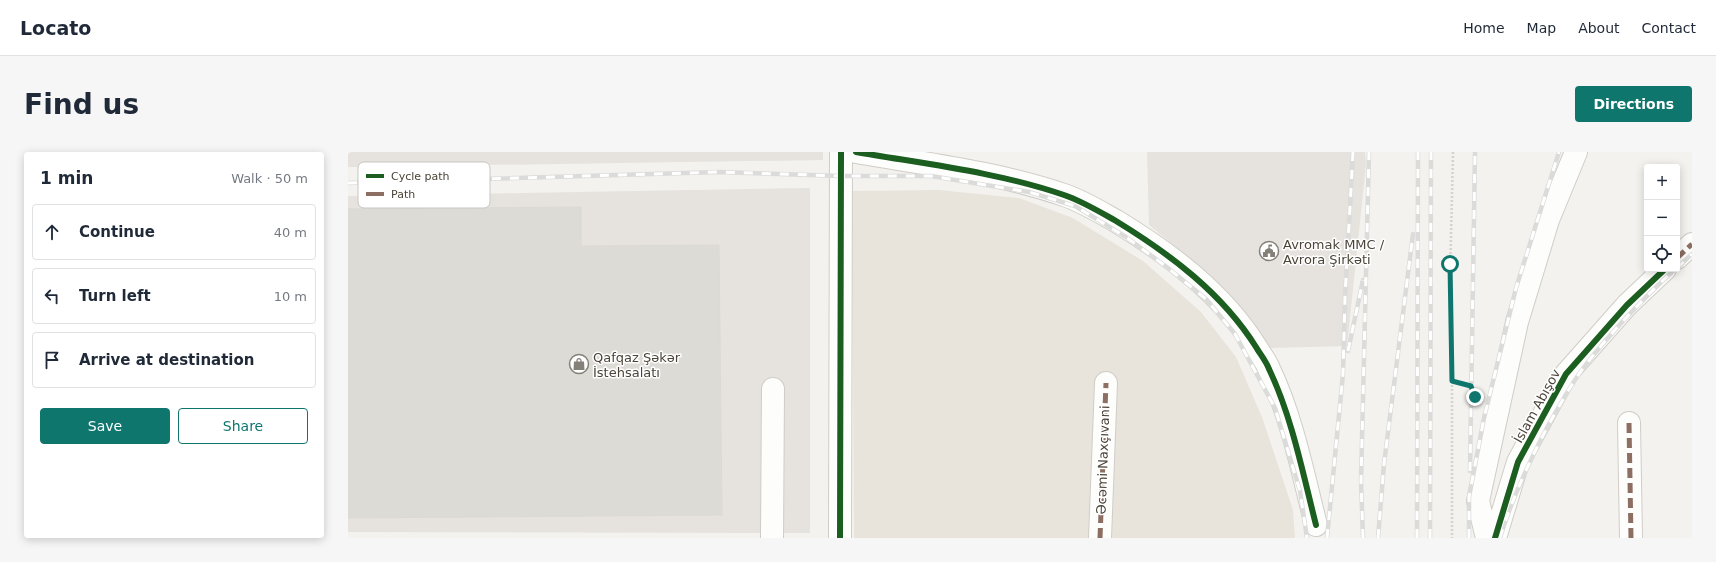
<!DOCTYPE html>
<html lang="en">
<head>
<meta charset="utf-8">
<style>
  :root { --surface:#fff; --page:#f6f6f7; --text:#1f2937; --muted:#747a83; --line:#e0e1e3; --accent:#0f766e }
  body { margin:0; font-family:"DejaVu Sans",sans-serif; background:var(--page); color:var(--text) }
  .controls { position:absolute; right:12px; top:12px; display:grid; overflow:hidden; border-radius:4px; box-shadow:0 2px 10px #0003 }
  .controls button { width:36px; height:36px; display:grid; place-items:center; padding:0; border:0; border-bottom:1px solid var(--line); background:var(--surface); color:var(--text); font:20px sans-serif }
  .stop { position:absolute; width:12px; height:12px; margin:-9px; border:3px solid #0f766e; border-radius:50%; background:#fff }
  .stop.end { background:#0f766e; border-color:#fff; box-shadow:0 1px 4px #0008 }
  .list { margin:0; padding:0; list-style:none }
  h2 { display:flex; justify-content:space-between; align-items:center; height:52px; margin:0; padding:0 16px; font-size:17px }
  h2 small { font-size:13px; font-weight:400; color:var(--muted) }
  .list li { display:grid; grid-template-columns:26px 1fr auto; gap:12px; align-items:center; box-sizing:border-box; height:56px; margin:0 8px 8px; padding:0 8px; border:1px solid var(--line); border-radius:4px }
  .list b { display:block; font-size:15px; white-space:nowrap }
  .list em { font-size:13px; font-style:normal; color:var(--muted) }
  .actions { display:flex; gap:8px; padding:12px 16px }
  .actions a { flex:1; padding:9px 0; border:1px solid var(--accent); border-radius:4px; text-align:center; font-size:14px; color:var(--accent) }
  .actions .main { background:var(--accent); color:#fff }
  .icon { flex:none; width:22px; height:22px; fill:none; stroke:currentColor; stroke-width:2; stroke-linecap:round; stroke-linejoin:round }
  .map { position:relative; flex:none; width:1344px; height:386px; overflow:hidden; border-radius:4px }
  header { display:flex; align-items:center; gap:24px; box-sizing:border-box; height:56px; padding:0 20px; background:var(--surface); border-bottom:1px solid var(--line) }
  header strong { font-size:19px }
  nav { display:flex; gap:22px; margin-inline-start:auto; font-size:14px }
  .intro { display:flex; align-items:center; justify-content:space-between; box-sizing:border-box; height:96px; padding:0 24px }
  h1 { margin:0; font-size:28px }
  .button { padding:10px 18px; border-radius:4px; background:var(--accent); color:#fff; font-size:14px; font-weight:700 }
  main { display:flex; gap:24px; padding:0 24px }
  aside { flex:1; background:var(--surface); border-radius:4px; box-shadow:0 2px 10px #0003 }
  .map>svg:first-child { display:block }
</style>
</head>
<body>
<header>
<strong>Locato</strong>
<nav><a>Home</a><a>Map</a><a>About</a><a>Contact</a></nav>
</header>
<div class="intro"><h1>Find us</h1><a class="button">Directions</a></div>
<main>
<aside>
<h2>1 min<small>Walk · 50 m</small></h2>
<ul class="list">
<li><svg class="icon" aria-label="ahead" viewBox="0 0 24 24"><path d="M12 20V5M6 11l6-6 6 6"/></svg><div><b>Continue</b></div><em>40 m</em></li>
<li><svg class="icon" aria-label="left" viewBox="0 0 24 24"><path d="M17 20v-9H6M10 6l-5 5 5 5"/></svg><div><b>Turn left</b></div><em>10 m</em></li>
<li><svg class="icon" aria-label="arrive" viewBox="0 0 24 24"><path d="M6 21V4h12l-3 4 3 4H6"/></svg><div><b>Arrive at destination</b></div></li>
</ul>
<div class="actions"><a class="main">Save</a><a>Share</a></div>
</aside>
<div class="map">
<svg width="1344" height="386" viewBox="0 0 1344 386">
  <rect width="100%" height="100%" fill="#f3f2ee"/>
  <path fill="#e8e4db" d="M591 38 671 46 725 66 795 109 853 160 888 205 914 265 945 358 947 386H506L504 39Z"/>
  <path fill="#e6e2de" d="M0 0H475V8L0 15Z
    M799 0H1017L1018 12 999 194 918 196 890 153 864 125 801 73Z
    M462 36V381L0 380V44Z"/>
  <path fill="#dddbd6" stroke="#dcd9d4" d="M233 55V94L371 93 374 363 0 366V57Z"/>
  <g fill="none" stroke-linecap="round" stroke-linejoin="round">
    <defs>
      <path id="minor" d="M508 0C577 12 649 20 716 43 734 49 752 60 768 69 822 102 874 141 908 195 912 202 918 209 921 217 944 265 955 322 968 373
        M1329 106 1344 92
        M1281 271 1283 386
        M424 386 425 237
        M492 386 493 0
        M752 386 758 231
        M1139 386 1130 349 1169 170 1200 68 1228 0
        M1147 386 1170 310 1218 222 1279 153 1317 117"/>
    </defs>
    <use href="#minor" stroke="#d0cdc8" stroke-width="24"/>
    <path stroke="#d3d2cc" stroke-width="2.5" stroke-dasharray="2 2" stroke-linecap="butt" d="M1105 0 1102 127 1104 229 1123 234 1129 250
      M1104 229V386"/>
    <use href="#minor" stroke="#fdfdfc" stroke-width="22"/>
    <defs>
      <path id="rail" d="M0 31 372 20 493 24H583L681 40 727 54 778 85 820 116 858 147 887 182 927 256 952 339 959 386
        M1329 116 1344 102
        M1000 199 1015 128
        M1122 319 1127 0
        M979 386 995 222 997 145 1005 0
        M1015 386 1013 329 1021 0
        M1030 386 1036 312 1065 82
        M1069 386 1070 0
        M1082 386 1083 0
        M1121 386V345L1136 266 1168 136 1211 0
        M1152 386C1164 346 1182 308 1201 272 1212 253 1223 232 1236 215 1263 180 1295 147 1327 117"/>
    </defs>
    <use href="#rail" stroke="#dbdbda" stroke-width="4.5"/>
    <use href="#rail" stroke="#fff" stroke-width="3" stroke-dasharray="9" stroke-linecap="butt"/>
    <path stroke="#8d6e63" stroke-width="5" stroke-dasharray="10 5" stroke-linecap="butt" d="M1329 106 1344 92
      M1281 271 1283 386
      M752 386 758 231"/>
    <defs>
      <path id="cycleway" d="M508 0C577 12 649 20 716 43 734 49 752 60 768 69 822 102 874 141 908 195 912 202 918 209 921 217 944 265 955 322 968 373
        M492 386 493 0
        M1147 386 1170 310 1218 222 1279 153 1317 117"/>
    </defs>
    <use href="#cycleway" stroke="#fff" stroke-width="8"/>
    <use href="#cycleway" stroke="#1b5e20" stroke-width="6"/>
  </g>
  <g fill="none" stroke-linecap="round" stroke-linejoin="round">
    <path stroke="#0f766e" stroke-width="5" d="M1102 112 1104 229 1123 234 1127 245"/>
  </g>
  <defs>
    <symbol id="civic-ring" viewBox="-11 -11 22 22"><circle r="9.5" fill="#fff" stroke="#868178" stroke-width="1.5"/><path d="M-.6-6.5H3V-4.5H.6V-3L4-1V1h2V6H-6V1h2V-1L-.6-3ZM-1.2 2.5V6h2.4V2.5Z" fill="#868178"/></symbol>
    <symbol id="shop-ring" viewBox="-11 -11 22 22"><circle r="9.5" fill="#fff" stroke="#868178" stroke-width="1.5"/><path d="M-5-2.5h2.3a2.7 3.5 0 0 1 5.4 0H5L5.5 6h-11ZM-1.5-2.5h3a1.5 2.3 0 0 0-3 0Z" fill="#868178"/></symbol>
  </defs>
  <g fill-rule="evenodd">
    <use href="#civic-ring" x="910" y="88" width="22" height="22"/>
    <use href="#shop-ring" x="220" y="201" width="22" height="22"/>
  </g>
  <g text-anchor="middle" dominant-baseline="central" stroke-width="3" stroke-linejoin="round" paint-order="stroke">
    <g font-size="13" fill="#4c4438" stroke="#fff" text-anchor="start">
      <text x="935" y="92">Avromak MMC /<tspan x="935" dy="15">Avrora Şirkəti</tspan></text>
      <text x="245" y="205">Qafqaz Şəkər<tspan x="245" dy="15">İstehsalatı</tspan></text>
    </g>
    <g font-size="13" fill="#4c4438" stroke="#fff">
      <text transform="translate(1189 254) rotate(-61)">İslam Abışov</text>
      <text transform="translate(755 308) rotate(-88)">Əcəmi Naxçıvani</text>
    </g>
  </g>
  <rect x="10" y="10" width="132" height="46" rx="6" fill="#fff" stroke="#c9c7c3" stroke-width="1"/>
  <rect x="18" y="22" width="18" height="4" fill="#1b5e20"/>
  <rect x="18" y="40" width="18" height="4" fill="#8d6e63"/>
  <g font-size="11" fill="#4c4438">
    <text x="43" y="28">Cycle path</text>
    <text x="43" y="46">Path</text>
  </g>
</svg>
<div class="controls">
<button>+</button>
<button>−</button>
<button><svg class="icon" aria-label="locate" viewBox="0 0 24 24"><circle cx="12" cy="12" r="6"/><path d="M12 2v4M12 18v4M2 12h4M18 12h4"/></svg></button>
</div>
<div class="stop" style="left:1102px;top:112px"></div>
<div class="stop end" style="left:1127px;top:245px"></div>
</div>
</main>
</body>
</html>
